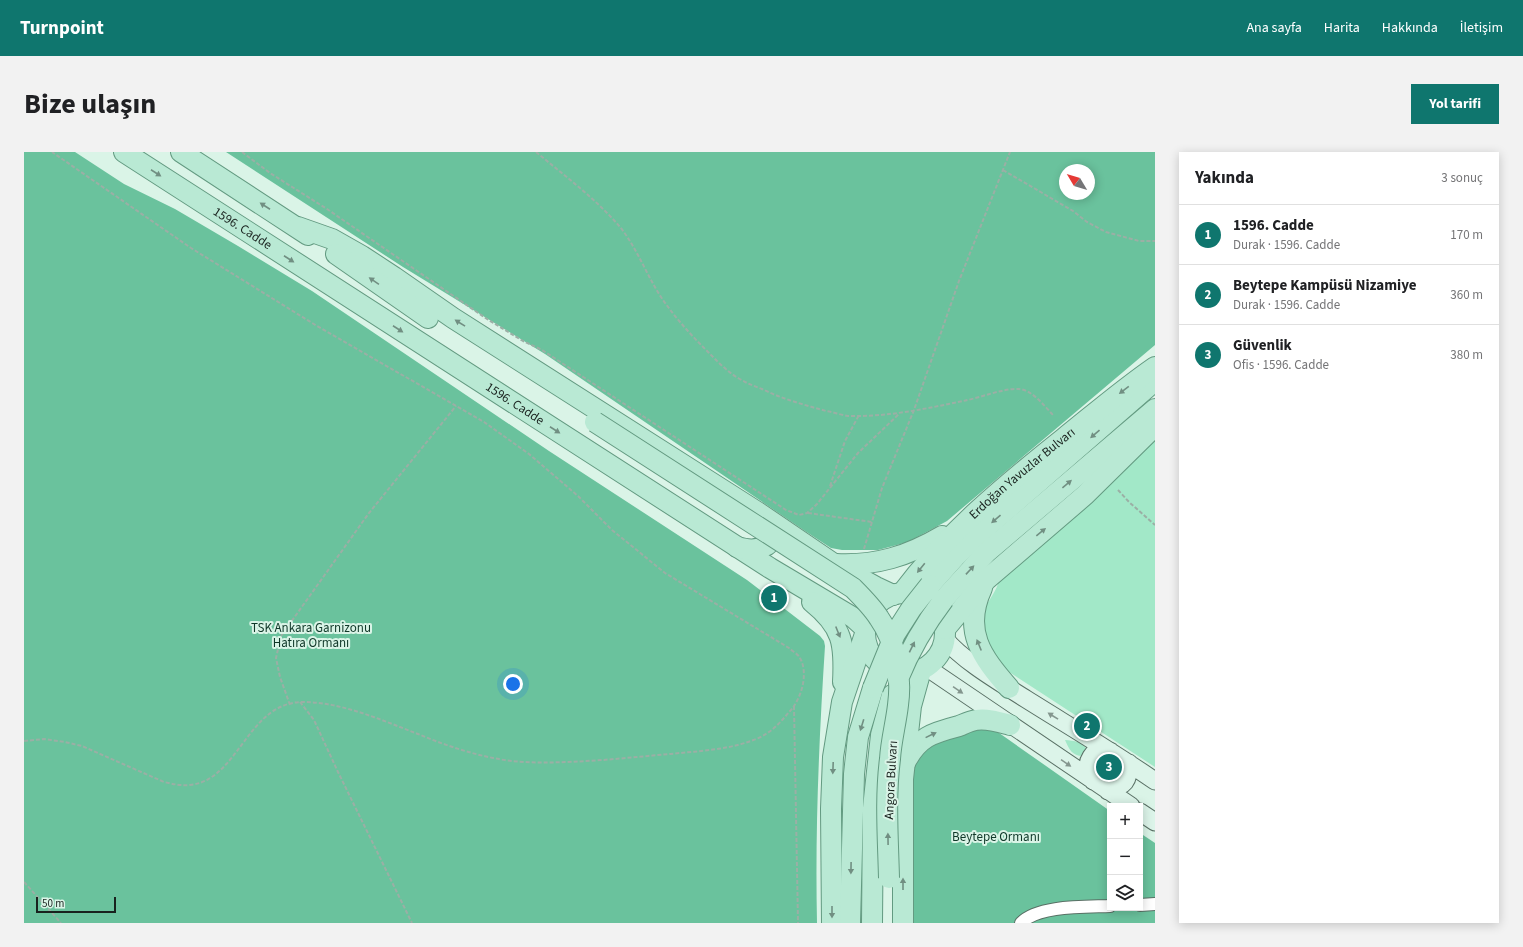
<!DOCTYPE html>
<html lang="tr">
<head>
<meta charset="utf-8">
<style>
  :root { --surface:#fff; --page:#f2f2f2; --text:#202124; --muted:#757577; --line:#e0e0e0; --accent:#0f766e }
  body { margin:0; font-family:"Source Sans 3",sans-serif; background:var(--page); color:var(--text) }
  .controls { position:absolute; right:12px; bottom:12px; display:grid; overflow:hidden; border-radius:0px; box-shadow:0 2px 10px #0003 }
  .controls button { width:36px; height:36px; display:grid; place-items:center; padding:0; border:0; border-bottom:1px solid var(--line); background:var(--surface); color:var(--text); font:20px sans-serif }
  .compass { position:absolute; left:1035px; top:12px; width:36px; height:36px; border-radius:50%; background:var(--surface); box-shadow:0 2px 10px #0003; rotate:308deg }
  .scale { position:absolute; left:12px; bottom:10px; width:80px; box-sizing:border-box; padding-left:4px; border:2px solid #19221e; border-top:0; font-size:11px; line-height:14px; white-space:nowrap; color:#19221e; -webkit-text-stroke:3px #daf4e7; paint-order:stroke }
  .you { position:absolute; left:489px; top:532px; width:14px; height:14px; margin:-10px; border:3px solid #fff; border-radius:50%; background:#1a73e8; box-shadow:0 0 0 6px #1a73e833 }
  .badge { display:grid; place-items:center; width:26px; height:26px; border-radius:50%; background:var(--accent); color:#fff; font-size:13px; font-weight:700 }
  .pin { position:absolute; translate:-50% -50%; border:2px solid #fff; box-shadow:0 1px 4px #0006 }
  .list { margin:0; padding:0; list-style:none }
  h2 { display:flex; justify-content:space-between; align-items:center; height:52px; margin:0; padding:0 16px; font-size:17px }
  h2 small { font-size:13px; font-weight:400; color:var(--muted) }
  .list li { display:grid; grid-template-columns:26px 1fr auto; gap:12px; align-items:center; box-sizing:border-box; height:60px; padding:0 16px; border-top:1px solid var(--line) }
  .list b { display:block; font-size:15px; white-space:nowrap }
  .list p { margin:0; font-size:13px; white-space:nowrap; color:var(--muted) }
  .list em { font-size:13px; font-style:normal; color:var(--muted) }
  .icon { flex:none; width:22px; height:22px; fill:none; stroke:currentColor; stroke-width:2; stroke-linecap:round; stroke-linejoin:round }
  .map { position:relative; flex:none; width:1131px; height:771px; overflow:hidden; border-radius:0px }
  header { display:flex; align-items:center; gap:24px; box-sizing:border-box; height:56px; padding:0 20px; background:var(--accent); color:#fff }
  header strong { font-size:19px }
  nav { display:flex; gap:22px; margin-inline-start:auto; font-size:14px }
  .intro { display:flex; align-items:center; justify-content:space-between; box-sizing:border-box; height:96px; padding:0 24px }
  h1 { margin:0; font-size:28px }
  .button { padding:10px 18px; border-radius:0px; background:var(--accent); color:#fff; font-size:14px; font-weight:700 }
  main { display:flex; gap:24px; padding:0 24px }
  aside { flex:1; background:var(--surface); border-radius:0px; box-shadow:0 2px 10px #0003 }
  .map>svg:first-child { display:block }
</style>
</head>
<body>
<header>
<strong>Turnpoint</strong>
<nav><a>Ana sayfa</a><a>Harita</a><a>Hakkında</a><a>İletişim</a></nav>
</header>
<div class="intro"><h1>Bize ulaşın</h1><a class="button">Yol tarifi</a></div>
<main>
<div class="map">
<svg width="1131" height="771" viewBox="0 0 1131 771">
  <rect width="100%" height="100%" fill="#daf4e7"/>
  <path fill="#a2e8c8" d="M1131 287V615L982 518C979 515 973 511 971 508 963 497 957 471 960 459 964 448 973 439 975 428Z
    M1041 588C1050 589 1059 589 1063 598L1059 604C1048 604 1045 597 1041 588Z"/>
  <path fill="#6ac29d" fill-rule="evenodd" d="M0 0H51L100 32 151 57 214 94 288 139 525 299 723 428 796 484 800 489 801 494C795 587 791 679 793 771H0Z
    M202 0H1131V193L923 369 884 390 854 398H818L807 396 781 379 521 202 379 115ZM1041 18H1065V42H1041Z
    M968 576 1086 659V756H1116V681L1131 691V771H885L887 647 890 612 900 596 910 591 947 579Z"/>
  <path fill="#0003" d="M1076 616 1094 618 1097 622 1093 629Z"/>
  <path fill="#59444d" d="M1077 608H1081L1095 617 1089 626 1075 617 1074 613Z"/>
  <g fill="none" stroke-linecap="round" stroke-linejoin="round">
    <defs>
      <path id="street" d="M1116 753 1131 752
        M997 771C1014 753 1062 755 1086 754"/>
      <path id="secondary" d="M921 487C939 509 977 531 1002 547 1045 574 1089 600 1131 629
        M902 515 1107 654
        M1069 629C1067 625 1065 620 1064 616 1063 609 1069 599 1076 598 1079 597 1083 598 1086 599
        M1084 639C1102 632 1104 631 1105 611
        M1116 660 1131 670"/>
      <g id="primary">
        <path id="s1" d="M100 0 746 416 830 466 841 476"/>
        <path d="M157 0 284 83"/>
        <path d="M274 75 308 87 338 104 370 125 429 166 735 361 810 412 852 435 869 443"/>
        <path d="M312 102 404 166"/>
        <path d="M713 395C724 398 732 399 743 393L746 384 738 367"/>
        <path d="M812 412C852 414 884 404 918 384"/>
        <path d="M906 433 931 405 964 374 1125 234"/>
        <path d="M958 436C938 479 958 505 985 536"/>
        <path id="s2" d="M878 441C923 381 981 333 1040 286 1070 262 1099 237 1131 215"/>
        <circle cx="881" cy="481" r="40"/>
        <path d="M920 447 962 401 1131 257"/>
        <path d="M788 450C819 475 821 492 819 530"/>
        <path d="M921 477 962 428 1061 343 1131 274"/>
        <path d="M881 611C894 585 908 581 935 574 940 572 946 569 952 568 963 566 975 570 986 573"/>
        <path d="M808 771 807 657 809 605 818 550 841 482"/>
        <path d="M826 771 830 622 834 585 849 536"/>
        <path d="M848 771 849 656 857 583 868 543"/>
        <path d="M879 771V627L887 554 897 518"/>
      </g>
    </defs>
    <use href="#street" stroke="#597065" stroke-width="14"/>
    <use href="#secondary" stroke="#597065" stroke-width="19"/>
    <use href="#primary" stroke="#639a81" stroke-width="22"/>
    <path stroke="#9bafa5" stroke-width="2" stroke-dasharray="4 2" stroke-linecap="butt" d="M218 0 246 21 303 57 463 167 499 189 518 198 762 358 775 363 783 361 793 352 834 301 875 262
      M512 0C541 24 572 47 596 75 613 96 622 122 637 145 651 166 668 184 685 201 694 210 704 220 714 226 722 231 730 234 738 237 758 247 781 253 802 259 809 260 817 263 824 264 863 265 901 257 939 249 956 246 979 236 995 237 1009 238 1021 255 1030 264
      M979 18 1049 59 1063 70 1082 80 1115 89H1131
      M806 334 821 289 835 263
      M1094 338 1105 350 1131 373
      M784 361 848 370
      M840 397 858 336 890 258 935 129 986 0
      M276 550 290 568 314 620 388 771
      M266 553 256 525 252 506 257 484 345 361 432 254
      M770 554 774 771
      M0 589 20 587 41 590 58 594 140 630C149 632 157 634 166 633 215 628 223 551 278 550 318 550 357 568 394 582 418 592 444 601 469 606 493 611 517 611 541 610 576 609 611 605 646 602 675 599 705 598 732 587 747 581 756 571 766 559 777 547 785 522 776 506 774 502 768 499 765 496L641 421 588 378 554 344 505 302 460 270 293 174 167 96 28 0
      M0 730 37 771"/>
    <use href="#street" stroke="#fff" stroke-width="12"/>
    <use href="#secondary" stroke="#dcf4e9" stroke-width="17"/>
    <use href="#primary" stroke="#b9e9d4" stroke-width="20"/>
    <defs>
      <path id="primary-bridge" d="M571 270 829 436C838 445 848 455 855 466 872 490 878 524 874 553 872 571 867 589 866 607 861 646 864 686 865 726
        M874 527C886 497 901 472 920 447
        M849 536 871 482 887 457 906 433"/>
    </defs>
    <use href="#primary-bridge" stroke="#639a81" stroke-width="22" stroke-linecap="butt"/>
    <use href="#primary-bridge" stroke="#b9e9d4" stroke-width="20"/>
  </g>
  <defs><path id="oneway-solid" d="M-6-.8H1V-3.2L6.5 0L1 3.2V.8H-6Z"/></defs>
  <g fill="#718f82">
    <use href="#oneway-solid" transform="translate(132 21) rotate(33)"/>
    <use href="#oneway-solid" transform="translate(241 54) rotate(-147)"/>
    <use href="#oneway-solid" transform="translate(265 107) rotate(33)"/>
    <use href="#oneway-solid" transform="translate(350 129) rotate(-146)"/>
    <use href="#oneway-solid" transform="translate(436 171) rotate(-148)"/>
    <use href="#oneway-solid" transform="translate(374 177) rotate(33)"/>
    <use href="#oneway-solid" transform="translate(1100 238) rotate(143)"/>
    <use href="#oneway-solid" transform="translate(531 278) rotate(33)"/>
    <use href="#oneway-solid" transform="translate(1071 282) rotate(139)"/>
    <use href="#oneway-solid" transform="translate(1043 332) rotate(-40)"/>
    <use href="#oneway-solid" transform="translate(972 367) rotate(139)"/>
    <use href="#oneway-solid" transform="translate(1017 380) rotate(-39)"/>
    <use href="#oneway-solid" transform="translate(897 416) rotate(129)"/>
    <use href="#oneway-solid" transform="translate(946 418) rotate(-47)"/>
    <use href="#oneway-solid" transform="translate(814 480) rotate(68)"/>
    <use href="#oneway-solid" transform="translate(955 493) rotate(-112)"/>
    <use href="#oneway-solid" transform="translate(888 495) rotate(-64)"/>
    <use href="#oneway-solid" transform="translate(838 573) rotate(107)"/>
    <use href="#oneway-solid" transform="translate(907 583) rotate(-26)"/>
    <use href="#oneway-solid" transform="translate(809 616) rotate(92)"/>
    <use href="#oneway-solid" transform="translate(864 687) rotate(-91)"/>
    <use href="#oneway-solid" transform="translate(827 716) rotate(91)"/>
    <use href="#oneway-solid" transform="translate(879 732) rotate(-90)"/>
    <use href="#oneway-solid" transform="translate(808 760) rotate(90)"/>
  </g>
  <g fill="#84968e">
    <use href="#oneway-solid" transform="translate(934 538) rotate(34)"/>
    <use href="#oneway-solid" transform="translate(1029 564) rotate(-148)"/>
    <use href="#oneway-solid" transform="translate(1042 611) rotate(34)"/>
  </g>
  <g text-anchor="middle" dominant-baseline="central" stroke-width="4" stroke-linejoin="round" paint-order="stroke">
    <g font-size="13" fill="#19221e" stroke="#daf4e7">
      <text stroke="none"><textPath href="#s1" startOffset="141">1596. Cadde</textPath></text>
      <text stroke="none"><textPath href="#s1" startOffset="465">1596. Cadde</textPath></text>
      <text stroke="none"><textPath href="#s2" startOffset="170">Erdoğan Yavuzlar Bulvarı</textPath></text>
      <text transform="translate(867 628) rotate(-87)">Angora Bulvarı</text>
    </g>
    <g font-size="13" fill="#103829" stroke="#daf4e7">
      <text x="287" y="476">TSK Ankara Garnizonu<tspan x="287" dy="15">Hatıra Ormanı</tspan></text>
      <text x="972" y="685">Beytepe Ormanı</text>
    </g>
  </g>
</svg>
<div class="controls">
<button>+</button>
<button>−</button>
<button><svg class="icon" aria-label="layers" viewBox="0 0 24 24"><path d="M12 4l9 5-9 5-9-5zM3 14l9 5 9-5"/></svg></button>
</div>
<svg class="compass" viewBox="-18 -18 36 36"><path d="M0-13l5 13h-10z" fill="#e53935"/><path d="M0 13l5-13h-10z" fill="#757577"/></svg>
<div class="scale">50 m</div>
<div class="you"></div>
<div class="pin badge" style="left:750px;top:446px">1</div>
<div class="pin badge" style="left:1063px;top:574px">2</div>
<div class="pin badge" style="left:1085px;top:615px">3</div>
</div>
<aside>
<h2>Yakında<small>3 sonuç</small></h2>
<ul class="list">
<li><span class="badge">1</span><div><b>1596. Cadde</b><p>Durak · 1596. Cadde</p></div><em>170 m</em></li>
<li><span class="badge">2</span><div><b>Beytepe Kampüsü Nizamiye</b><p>Durak · 1596. Cadde</p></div><em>360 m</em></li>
<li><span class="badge">3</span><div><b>Güvenlik</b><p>Ofis · 1596. Cadde</p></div><em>380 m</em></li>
</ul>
</aside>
</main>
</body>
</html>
